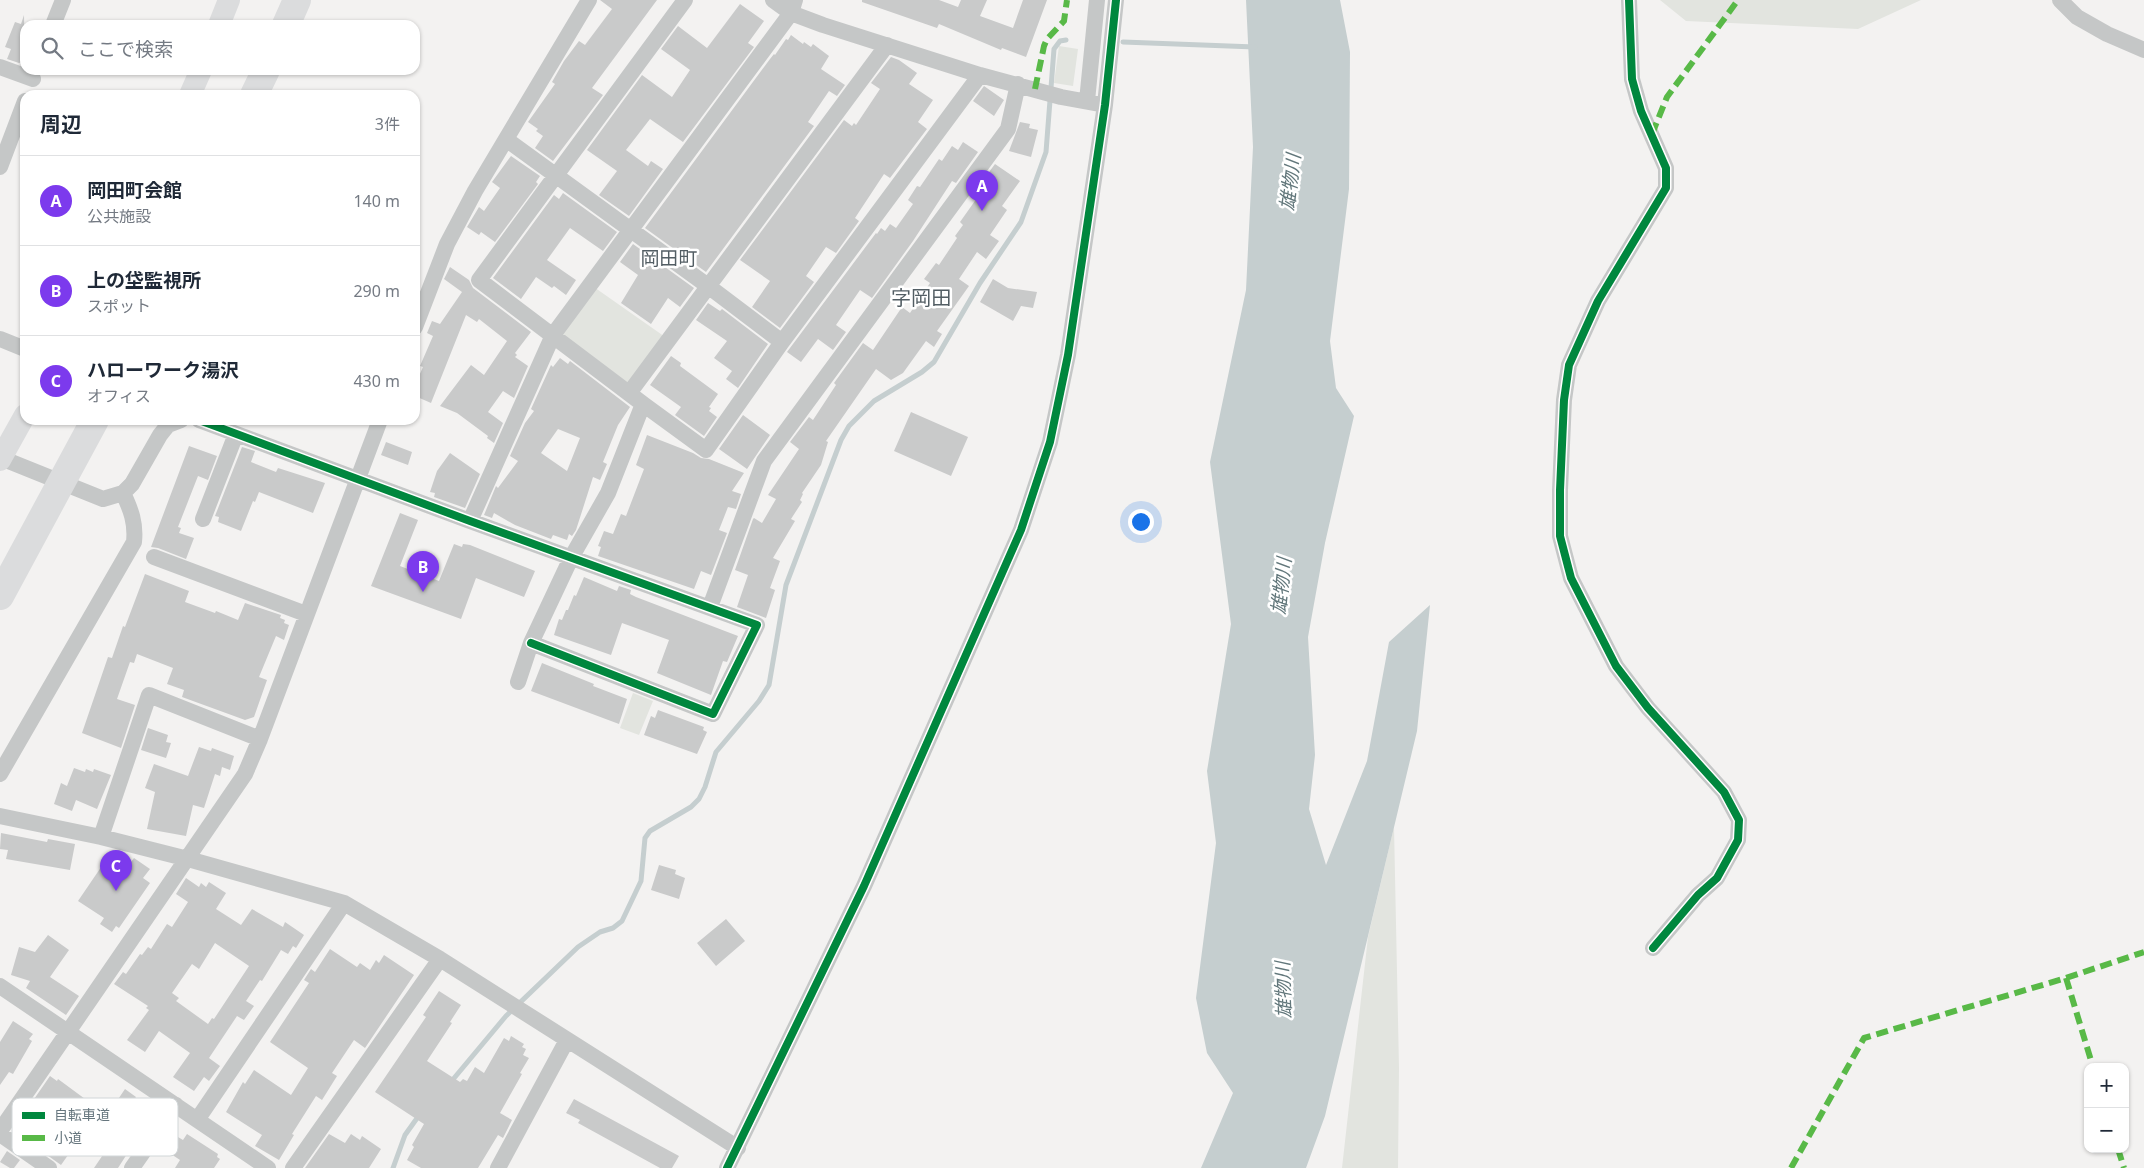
<!DOCTYPE html>
<html lang="ja">
<head>
<meta charset="utf-8">
<style>
  :root { --surface:#fff; --page:#f6f6f7; --text:#1f2937; --muted:#747a83; --line:#e0e1e3; --accent:#7c3aed }
  body { margin:0; font-family:"Noto Sans","Noto Sans JP",sans-serif; background:var(--page); color:var(--text) }
  .controls { position:absolute; right:15px; bottom:15px; display:grid; overflow:hidden; border-radius:10px; box-shadow:0 1px 4px #0004 }
  .controls button { width:45px; height:45px; display:grid; place-items:center; padding:0; border:0; border-bottom:1px solid var(--line); background:var(--surface); color:var(--text); font:25px sans-serif }
  .you { position:absolute; left:1140px; top:521px; width:18px; height:18px; margin:-12px; border:4px solid #fff; border-radius:50%; background:#1a73e8; box-shadow:0 0 0 8px #1a73e833 }
  .badge { display:grid; place-items:center; width:32px; height:32px; border-radius:50%; background:var(--accent); color:#fff; font-size:16px; font-weight:700 }
  .pin { position:absolute; translate:-50% -41px; filter:drop-shadow(0 1px 2px #0008) }
  .pin::after { content:''; position:absolute; top:26px; width:18px; height:15px; background:inherit; clip-path:polygon(0 0,100% 0,50% 100%) }
  .list { margin:0; padding:0; list-style:none }
  h2 { display:flex; justify-content:space-between; align-items:center; height:65px; margin:0; padding:0 20px; font-size:21px }
  h2 small { font-size:16px; font-weight:400; color:var(--muted) }
  .list li { display:grid; grid-template-columns:32px 1fr auto; gap:15px; align-items:center; box-sizing:border-box; height:90px; padding:0 20px; border-top:1px solid var(--line) }
  .list b { display:block; font-size:19px; white-space:nowrap }
  .list p { margin:0; font-size:16px; white-space:nowrap; color:var(--muted) }
  .list em { font-size:16px; font-style:normal; color:var(--muted) }
  .icon { flex:none; width:28px; height:28px; fill:none; stroke:currentColor; stroke-width:2; stroke-linecap:round; stroke-linejoin:round }
  .map { position:relative; flex:none; width:2144px; height:1168px; overflow:hidden }
  .search { position:absolute; background:var(--surface); box-shadow:0 1px 4px #0004; left:20px; top:20px; width:400px; height:55px; display:flex; align-items:center; gap:12px; box-sizing:border-box; padding:0 18px; border-radius:15px; color:var(--muted); font-size:19px }
  .panel { position:absolute; background:var(--surface); box-shadow:0 1px 4px #0004; left:20px; top:90px; width:400px; height:335px; border-radius:15px }
  .map>svg:first-child { display:block }
</style>
</head>
<body>
<div class="map">
<svg width="2144" height="1168" viewBox="0 0 2144 1168">
  <rect width="100%" height="100%" fill="#f3f2f1"/>
  <path fill="#e2e4df" d="M1660 0H1921L1858 29 1686 21Z
    M1059 46 1078 49 1073 86 1054 83Z
    M591 285 668 339 630 392 553 335Z
    M633 693 653 701 639 735 620 728Z
    M1394 827 1399 1068 1398 1168H1342L1368 937Z"/>
  <path fill="#c5cecf" d="M1246 0H1340L1350 52 1349 189 1330 341 1336 388 1354 416 1325 543 1308 637 1315 755 1309 809 1326 865 1367 761 1389 642 1430 605 1417 731 1325 1116 1306 1168H1201L1233 1093 1207 1053 1196 998 1216 843 1207 771 1231 624 1210 462 1246 290 1253 147Z"/>
  <g fill="none" stroke-linecap="round" stroke-linejoin="round">
    <path stroke="#c5cecf" stroke-width="5" d="M1123 42 1255 47
      M450 1083 506 1016 578 947 600 932 613 928 622 921 641 881 645 838 650 831 691 807 699 799 705 787 716 752 759 701 769 685 786 585 841 440 849 426 874 401 922 372 934 362 980 283 1021 222 1046 152 1054 49 1060 41 1066 40
      M393 1168 405 1135 420 1114"/>
  </g>
  <path fill="#c9caca" fill-rule="evenodd" d="M600 0H657L592 88 603 95 553 161 535 148 543 136 536 131 538 129 528 122 555 84 552 82 564 61 579 41 585 45 612 9Z
    M862 0H939L958 7 961 0H987L980 16 1013 28 1023 0H1047L1026 57 1002 48 1001 50 939 24 937 28 862 2Z
    M740 4 764 21 748 43 754 47 683 142 650 119 626 150 648 166 651 161 663 169 629 216 599 195 617 171 587 150 642 75 672 97 690 70 661 49 678 26 707 48Z
    M24 15 25 61 19 63 7 59 11 49 5 47 15 22 21 24Z
    M791 35 803 44 804 42 811 47 813 44 829 56 821 69 845 85 837 96 829 91 808 122 814 126 706 272 645 228 770 59 774 54 775 55 786 39 788 40Z
    M891 57 899 60 917 73 909 84 933 100 918 122 927 129 890 178 884 174 855 218 859 221 836 253 826 247 806 276 814 282 780 328 752 307 770 281 740 260 844 120 852 126 854 123 856 125 880 89 871 83Z
    M984 86 1004 100 994 116 973 101Z
    M1020 122 1030 124 1029 128 1038 130 1031 157 1009 151Z
    M963 142 978 152 956 183 952 181 913 241 872 298 860 290 836 325 846 332 833 350 818 339 801 362 787 352 876 233 877 234 881 228 885 231 890 224 896 228 913 204 908 200 917 186 920 187 939 159 942 161 952 146 958 150Z
    M511 156 540 176 536 182 538 184 495 242 481 232 479 235 467 227 479 207 484 211 500 188 492 182Z
    M995 164 1020 181 1002 206 1007 210 990 235 999 241 986 259 977 252 959 279 969 286 937 331 942 334 934 347 926 341 903 373 891 380 876 369 826 441 828 442 821 465 802 493 803 494 800 500 802 502 791 519 795 521 773 558 780 561 770 588 775 590 766 618 737 607 748 575 735 570 753 519 754 518 762 523 776 499 768 495 799 449 790 442 809 417 813 420 836 385 834 383 863 343 873 350 902 307 910 313 930 283 924 279 936 263 939 265 957 238 955 236 963 225 960 222 977 198 972 195Z
    M563 193 617 232 603 251 570 228 547 260 576 280 566 295 554 286 552 288 536 277 521 299 493 278 554 195 559 199Z
    M633 244 694 288 680 307 668 298 651 324 621 303 638 275 620 262Z
    M450 267 469 280 473 288 531 332 515 353 517 355 515 357 528 366 514 398 503 391 488 412 503 423 494 443 487 438 488 436 457 413 440 406 471 365 484 375 507 341 479 319 477 322 466 315 431 403 415 396V385L423 367 420 366 433 336 427 333 432 321 440 324 462 292 444 279Z
    M993 279 1008 288 1037 292 1033 308 1021 306 1013 321 980 302Z
    M708 303 720 311 722 309 768 344 738 388 726 379 732 371 714 358 727 341 696 320Z
    M671 356 681 363 680 366 718 394 709 407 711 408 709 411 717 417 704 436 675 415 681 407 650 385Z
    M560 358 568 364 570 361 630 407 618 425 603 462 607 464 600 480 593 477 576 530 572 536 569 534 567 540 553 535 551 539 515 525 494 513 492 518 484 515 496 486 498 488 518 461 510 456 525 423 534 411 531 409 551 365 553 367ZM558 429 580 438 567 471 541 453Z
    M911 412 968 437 951 476 894 451Z
    M743 415 770 435 747 469 719 449Z
    M647 435 693 453 701 458 709 459 744 473 732 491 741 494 736 509 728 507 719 530 727 533 711 575 701 571 694 589 598 556 601 547 598 546 604 531 613 534 621 514 626 516 644 469 636 465Z
    M386 442 412 452 408 465 381 455Z
    M189 446 217 456 208 480 198 476 178 527 181 528 179 533 194 538 186 559 158 548 151 547Z
    M242 447 255 451 251 462 276 472 278 468 325 483 313 513 259 492 255 502 253 501 241 531 218 522 219 517 215 516Z
    M450 453 480 474 465 508 434 497 435 493 430 492 437 471Z
    M400 513 418 520 400 566 439 581 454 544 462 547 463 544 470 545 535 571 524 597 476 578 461 619 371 586Z
    M145 574 189 591 185 602 215 613 216 611 238 620 245 603 281 615 280 618 285 620 284 623 289 625 284 640 276 636 259 677 267 680 254 717 245 720 182 697 184 690 167 684 173 668 137 654 134 663 130 662 117 699 135 705 121 748 82 733 108 657 112 658 123 626 125 627Z
    M584 577 617 591 619 586 631 590 630 594 636 597 738 636 727 662 723 661 711 695 657 673 669 640 622 623 611 655 554 635 559 619 562 620 566 610H568L574 595 576 596Z
    M542 663 594 684 593 686 627 699 619 724 531 691Z
    M658 710 704 727 703 730 707 732 697 754 644 735 651 716 655 718Z
    M148 728 168 735 166 742 171 743 166 758 141 750Z
    M199 747 211 751 212 748 234 756 230 770 222 767 220 776 215 774 204 808 193 805 186 836 147 829 155 792 145 788 154 764 188 776Z
    M74 768 85 772 86 769 93 772 94 769 111 775 97 809 76 800 72 811 54 804 61 783 67 786Z
    M1 833 47 842 48 839 75 844 70 870 6 859 8 850 0 849Z
    M110 854 128 866 134 858 150 869 143 878 150 883 119 928 116 926 112 932 100 924 104 918 78 901Z
    M659 865 676 870 675 874 685 878 679 899 651 890Z
    M186 878 199 887 201 883 206 887 209 882 226 893 216 909 241 925 252 909 283 927 285 922 304 935 296 948 293 946 288 954 281 950 262 981 260 980 246 1001 254 1006 244 1020 237 1016 209 1058 220 1066 209 1081 204 1077 194 1091 173 1077 190 1053 159 1031 145 1052 127 1040 149 1010 146 1008 148 1006 114 984 123 972 126 974 140 954 142 955 148 947 151 949 167 924 172 927 188 902 176 894ZM215 943 249 966 214 1019 212 1018 208 1024 176 1001 179 998 172 993 192 964 199 969Z
    M726 919 745 941 716 966 697 943Z
    M48 935 69 950 50 977 79 996 66 1015 26 988 30 981 11 975 19 947 35 952Z
    M330 949 357 967 360 963 370 970 376 960 379 963 384 955 414 975 365 1048 354 1040 332 1073 337 1076 322 1100 316 1096 292 1134 294 1135 279 1160 255 1146 262 1135 226 1112 243 1082 245 1084 254 1070 291 1095 308 1068 270 1042 309 983 304 980 311 969 315 972Z
    M439 991 461 1005 450 1022 452 1023 427 1061 460 1082 463 1079 467 1081 475 1067 484 1073 504 1038 509 1041 511 1036 524 1044 522 1047 526 1049 523 1055 529 1058 520 1073 522 1074 500 1113 512 1120 503 1138 498 1135 478 1168H421L407 1160 414 1147 412 1145 424 1124 375 1092 426 1017 423 1015Z
    M13 1021 33 1034 29 1039 32 1041 13 1074 9 1072 0 1085V1042Z
    M50 1076 57 1081 58 1079 100 1110 61 1165 19 1135 39 1107 32 1102Z
    M125 1089 136 1097 127 1111 144 1122 124 1152 127 1154 118 1168H94L117 1134 102 1123Z
    M574 1099 679 1156 672 1168H660L578 1123 580 1120 566 1113Z
    M187 1134 218 1154 217 1157 220 1159 214 1168H175L180 1160 168 1152 178 1137 183 1140Z
    M329 1134 345 1143 351 1134 360 1140 362 1136 381 1149 369 1168H305Z
    M7 1151 20 1160 14 1168H10L0 1162Z"/>
  <g fill="none" stroke-linecap="round" stroke-linejoin="round">
    <path stroke="#c5c7c7" stroke-width="16" d="M773 0 791 13 823 25 980 75 1061 97 1105 105
      M1629 0 1632 79 1641 111 1666 168V188L1598 301 1569 365 1564 400 1560 490V536L1571 578 1616 666 1648 708 1724 792 1739 820 1738 840 1717 878 1698 895 1653 948
      M2060 0 2077 17 2107 34 2144 50
      M53 25 63 0
      M0 67 33 79
      M1087 101 1097 0
      M507 140 708 286 782 342
      M0 167 25 101
      M415 327 447 244 475 191 589 0
      M0 339 25 349
      M630 392 887 45
      M643 404 479 280 685 0
      M199 420 470 521 757 625 713 714 531 643
      M1 458 103 499 123 493 132 484 160 435 168 425 181 420
      M203 519 236 434
      M470 521 553 335 791 13 795 0
      M154 557 306 614
      M710 607 764 461 1008 129 1018 84
      M518 682 531 643 571 558 608 493 643 404 706 450 782 342 980 75
      M0 774 134 542C136 523 131 510 123 493
      M0 816 101 837 188 859 344 903 440 959 738 1148
      M101 837 149 695 260 739
      M0 986 268 1168
      M197 1120 344 903
      M0 1131 245 774 260 739 380 420
      M0 1134 49 1168
      M132 1168 176 1105
      M293 1168 440 959
      M498 1168 567 1040
      M727 1168 864 886 1021 530 1050 442 1068 355 1105 105 1116 0"/>
    <path stroke="#dbdcdd" stroke-width="22" d="M219 25 229 0
      M190 95 201 70
      M0 460 25 415"/>
    <path stroke="#dbdcdd" stroke-width="28" d="M286 25 297 0
      M254 95 266 70
      M0 596 95 420"/>
    <path stroke="#58b947" stroke-width="6" stroke-dasharray="12 6" stroke-linecap="butt" d="M1035 89 1044 46 1047 39 1064 21 1067 0
      M1652 134 1667 97 1738 0
      M2066 978 2093 1067
      M2118 1149 2124 1168
      M1791 1168 1864 1038 2066 978 2144 952"/>
    <defs>
      <path id="cycleway" d="M1629 0 1632 79 1641 111 1666 168V188L1598 301 1569 365 1564 400 1560 490V536L1571 578 1616 666 1648 708 1724 792 1739 820 1738 840 1717 878 1698 895 1653 948
        M199 420 470 521 757 625 713 714 531 643
        M727 1168 864 886 1021 530 1050 442 1068 355 1105 105 1116 0"/>
    </defs>
    <use href="#cycleway" stroke="#fff" stroke-width="11"/>
    <use href="#cycleway" stroke="#00873e" stroke-width="8"/>
  </g>
  <g text-anchor="middle" dominant-baseline="central" stroke-width="5" stroke-linejoin="round" paint-order="stroke">
    <g font-size="19" font-style="italic" fill="#62777b" stroke="#fff">
      <text transform="translate(1290 182) rotate(-83)">雄物川</text>
      <text transform="translate(1281 586) rotate(-84)">雄物川</text>
      <text transform="translate(1283 990) rotate(-92)">雄物川</text>
    </g>
    <g font-size="19" fill="#535e64" stroke="#fff">
      <text x="669" y="258">岡田町</text>
    </g>
    <g font-size="20" fill="#535e64" stroke="#fff">
      <text x="921" y="297">字岡田</text>
    </g>
  </g>
  <rect x="12" y="1098" width="166" height="58" rx="8" fill="#fff" stroke="#d1d6d8" stroke-width="1"/>
  <rect x="22" y="1112" width="23" height="7" fill="#00873e"/>
  <rect x="22" y="1135" width="23" height="6" fill="#58b947"/>
  <g font-size="14" fill="#66767e">
    <text x="54" y="1120">自転車道</text>
    <text x="54" y="1143">小道</text>
  </g>
</svg>
<div class="controls">
<button>+</button>
<button>−</button>
</div>
<div class="you"></div>
<div class="pin badge" style="left:982px;top:211px">A</div>
<div class="pin badge" style="left:423px;top:592px">B</div>
<div class="pin badge" style="left:116px;top:891px">C</div>
<div class="search"><svg class="icon" aria-label="search" viewBox="0 0 24 24"><circle cx="10" cy="10" r="6"/><path d="M15 15l6 6"/></svg>ここで検索</div>
<section class="panel">
<h2>周辺<small>3件</small></h2>
<ul class="list">
<li><span class="badge">A</span><div><b>岡田町会館</b><p>公共施設</p></div><em>140 m</em></li>
<li><span class="badge">B</span><div><b>上の垈監視所</b><p>スポット</p></div><em>290 m</em></li>
<li><span class="badge">C</span><div><b>ハローワーク湯沢</b><p>オフィス</p></div><em>430 m</em></li>
</ul>
</section>
</div>
</body>
</html>
